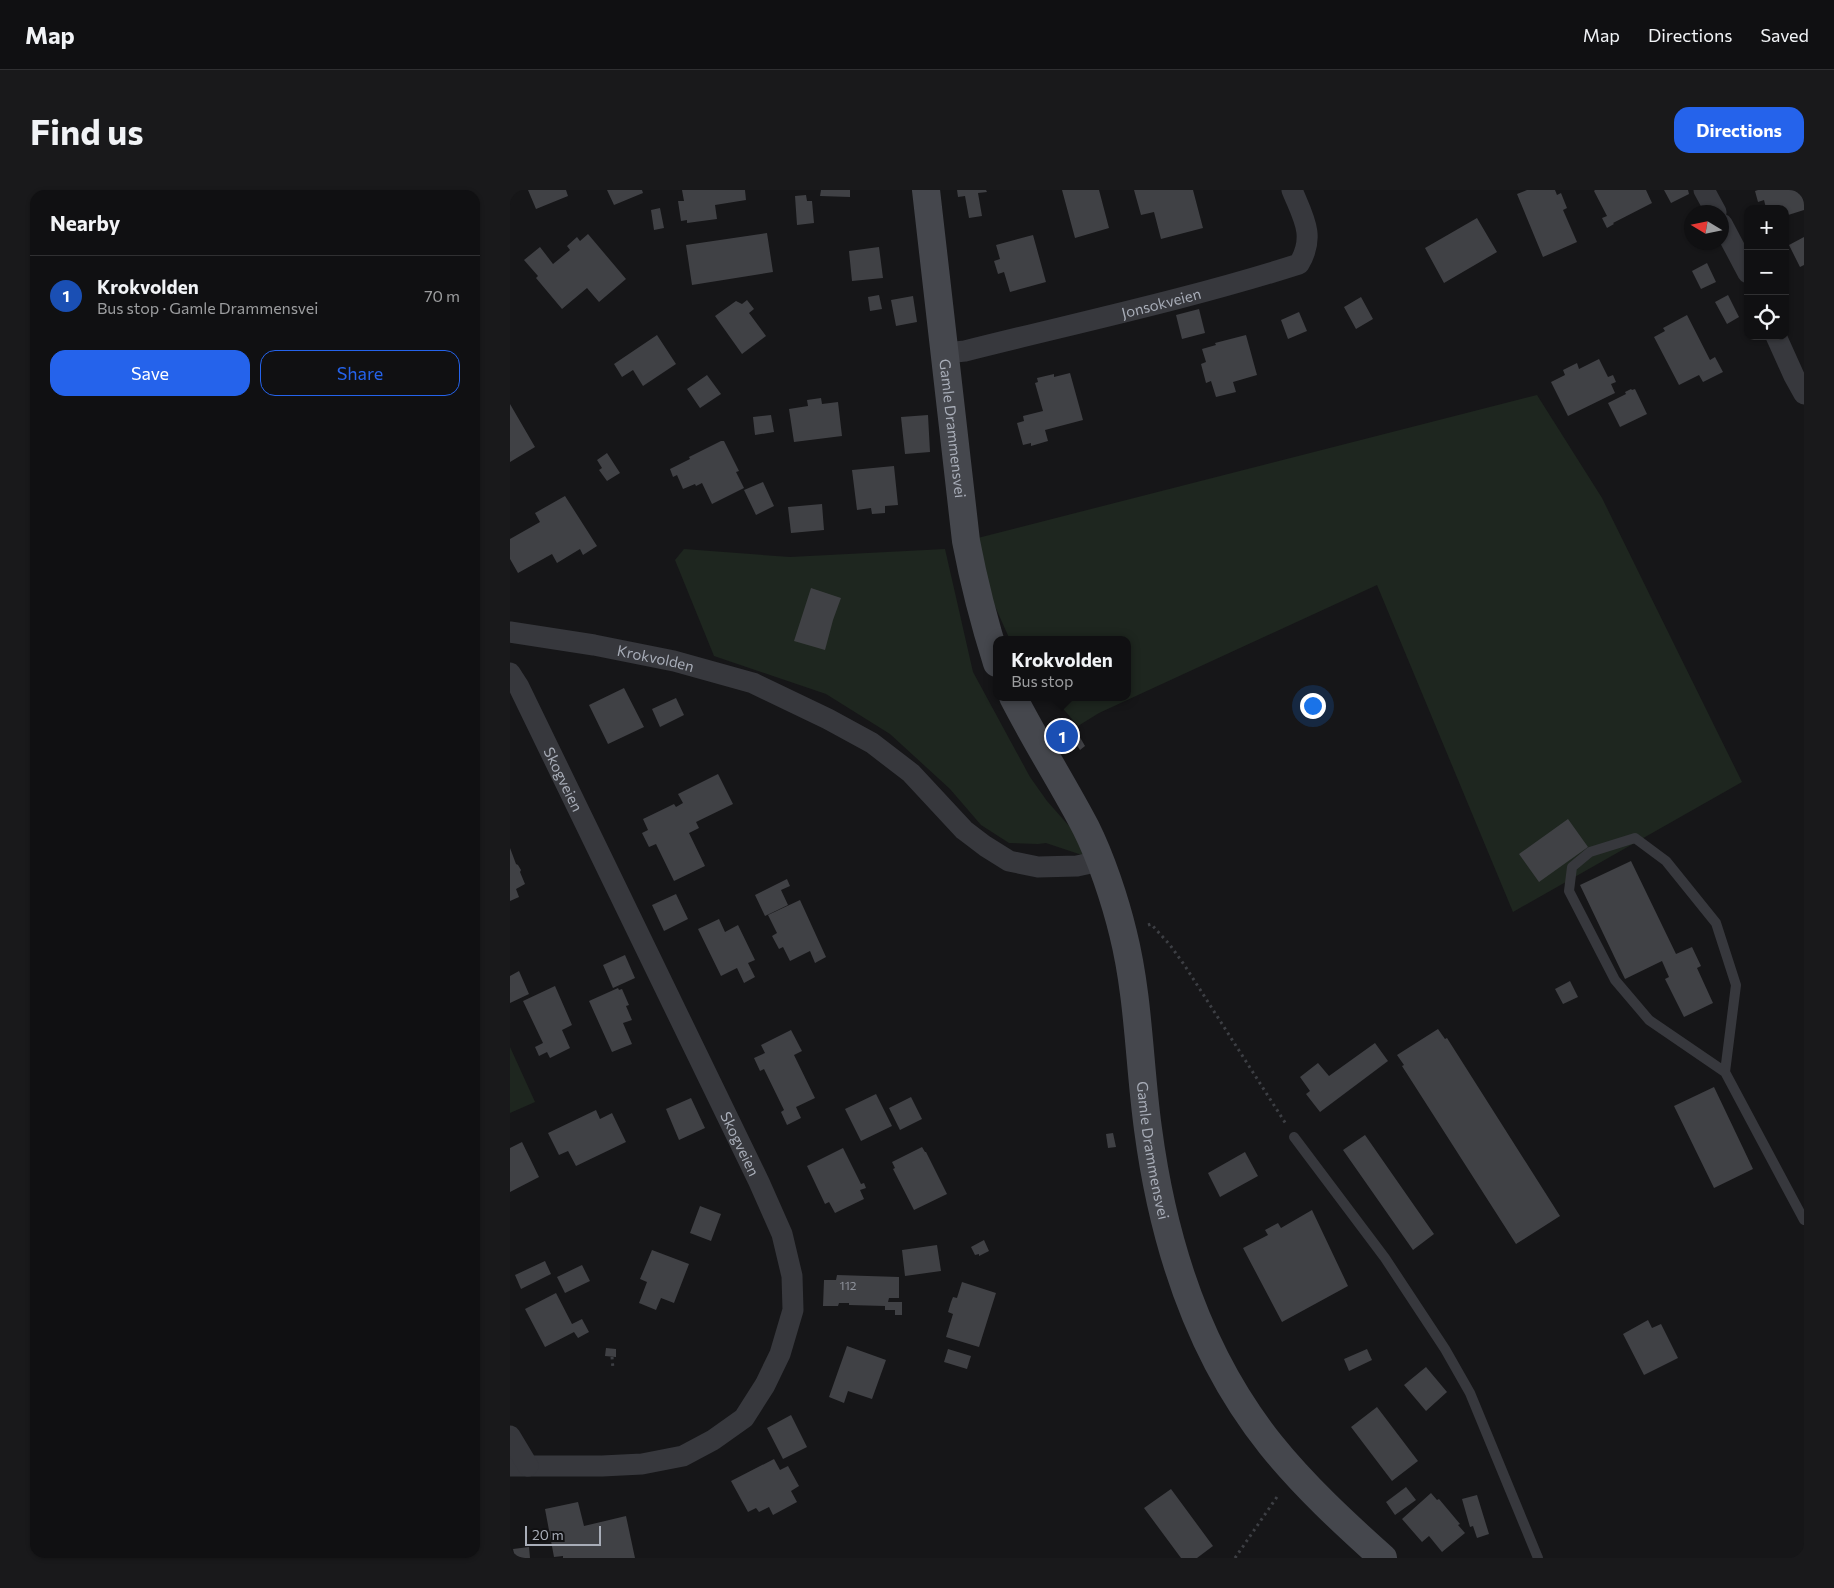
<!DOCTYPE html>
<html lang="en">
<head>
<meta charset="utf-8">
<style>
  :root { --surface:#101012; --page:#19191b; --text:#f1f3f6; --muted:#9c9d9f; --line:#303032; --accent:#2563eb }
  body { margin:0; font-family:Commissioner,sans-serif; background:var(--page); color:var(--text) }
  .controls { position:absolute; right:15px; top:15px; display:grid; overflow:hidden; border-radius:10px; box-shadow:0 1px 4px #0004 }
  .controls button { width:45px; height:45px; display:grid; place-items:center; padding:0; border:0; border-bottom:1px solid var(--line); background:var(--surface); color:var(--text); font:25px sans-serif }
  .compass { position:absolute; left:1174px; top:15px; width:45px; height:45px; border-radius:50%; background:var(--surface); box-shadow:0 1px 4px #0004; rotate:280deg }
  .scale { position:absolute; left:15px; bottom:12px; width:76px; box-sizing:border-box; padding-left:5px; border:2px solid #a8adb8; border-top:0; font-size:14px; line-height:18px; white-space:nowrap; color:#a8adb8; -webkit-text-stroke:4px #111113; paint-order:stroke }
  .you { position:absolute; left:802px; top:515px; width:18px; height:18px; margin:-12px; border:4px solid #fff; border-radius:50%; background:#1a73e8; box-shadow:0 0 0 8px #1a73e833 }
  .badge { display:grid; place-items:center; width:32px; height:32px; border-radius:50%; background:var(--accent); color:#fff; font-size:16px; font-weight:700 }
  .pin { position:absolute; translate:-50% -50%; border:2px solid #fff; box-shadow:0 1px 5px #0006 }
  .popup { position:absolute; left:483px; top:446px; width:138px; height:65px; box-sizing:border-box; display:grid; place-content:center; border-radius:10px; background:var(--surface); filter:drop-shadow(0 1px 4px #0005); font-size:16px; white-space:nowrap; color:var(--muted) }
  .popup b { font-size:19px; color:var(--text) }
  .popup::after { content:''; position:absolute; left:50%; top:100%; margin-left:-10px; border:10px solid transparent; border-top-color:var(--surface) }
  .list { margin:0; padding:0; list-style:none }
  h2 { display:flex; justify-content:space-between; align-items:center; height:65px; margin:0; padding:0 20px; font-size:21px }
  h2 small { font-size:16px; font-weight:400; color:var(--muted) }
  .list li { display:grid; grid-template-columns:32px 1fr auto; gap:15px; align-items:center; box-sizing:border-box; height:80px; padding:0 20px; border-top:1px solid var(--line) }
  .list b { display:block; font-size:19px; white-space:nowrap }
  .list p { margin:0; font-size:16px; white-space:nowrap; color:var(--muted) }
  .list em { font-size:16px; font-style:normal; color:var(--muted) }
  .actions { display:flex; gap:10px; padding:15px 20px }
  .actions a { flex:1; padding:11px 0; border:1px solid var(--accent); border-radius:15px; text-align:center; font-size:18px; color:var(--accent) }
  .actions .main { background:var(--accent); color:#fff }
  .icon { flex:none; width:28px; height:28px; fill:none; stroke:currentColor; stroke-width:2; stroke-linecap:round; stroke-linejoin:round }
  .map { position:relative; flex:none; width:1294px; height:1368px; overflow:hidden; border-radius:15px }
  header { display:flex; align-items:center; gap:30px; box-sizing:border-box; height:70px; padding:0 25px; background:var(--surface); border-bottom:1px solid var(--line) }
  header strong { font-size:24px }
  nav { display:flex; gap:28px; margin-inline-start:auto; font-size:18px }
  .intro { display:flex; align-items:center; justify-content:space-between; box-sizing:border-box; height:120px; padding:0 30px }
  h1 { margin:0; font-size:35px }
  .button { padding:12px 22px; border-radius:15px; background:var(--accent); color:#fff; font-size:18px; font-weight:700 }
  main { display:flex; gap:30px; padding:0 30px }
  aside { flex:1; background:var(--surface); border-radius:15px; box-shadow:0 1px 4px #0004 }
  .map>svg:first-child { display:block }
</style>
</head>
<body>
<header>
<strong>Map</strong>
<nav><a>Map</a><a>Directions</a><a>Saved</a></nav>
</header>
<div class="intro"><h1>Find us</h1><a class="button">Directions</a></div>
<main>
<aside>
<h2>Nearby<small></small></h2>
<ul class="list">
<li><span class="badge" style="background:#1a4fb4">1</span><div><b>Krokvolden</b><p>Bus stop · Gamle Drammensvei</p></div><em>70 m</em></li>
</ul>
<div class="actions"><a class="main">Save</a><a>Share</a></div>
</aside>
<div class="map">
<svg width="1294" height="1368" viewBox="0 0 1294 1368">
  <rect width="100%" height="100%" fill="#161618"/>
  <path fill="#1e261f" d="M1027 205 1092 308 1232 592 1003 722 867 395 589 523 568 536 543 507H617V450H500L456 351Z
    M174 359 280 367 435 359 463 482 520 587 537 611 590 671 536 653 528 654 499 653 471 635 440 599 380 544 316 504 204 466 165 370Z
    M0 857 25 912 0 923Z"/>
  <path fill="#404145" d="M18 0H56L58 6 26 19Z
    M97 0H132L133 3 104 15Z
    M172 0H235L236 10 205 15 207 29 177 33V30L171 31 168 11H174Z
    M311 0H340V7L310 6Z
    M447 0H476L477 2 468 3 472 26 459 28 455 6 448 7Z
    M552 0H589L599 38 565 48Z
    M624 0H683L693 38 651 49 644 22 631 25Z
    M1017 0H1045L1047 5 1051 3 1057 18 1053 20 1067 52 1033 67 1007 4Z
    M1085 0H1136L1142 13 1103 33 1104 34 1097 38 1092 28 1097 26 1084 1Z
    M1154 0H1178L1179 4 1161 13Z
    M1248 0H1294V20L1275 26V19H1265L1264 15 1256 18 1254 10 1248 12 1245 1Z
    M296 5 297 11H302L304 33 287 35 285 6Z
    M150 18 154 38 144 40 141 20Z
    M967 28 987 62 934 93 915 58Z
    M257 43 263 82 182 95 176 55Z
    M78 44 116 89 89 112 77 98 52 119 26 88 28 86 14 70 30 57 43 74 60 60 57 56 67 47 70 51Z
    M523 45 536 92 500 102 494 82 488 84 484 71 490 69 486 55Z
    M1294 47V75L1290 77 1279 55Z
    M369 57 373 88 342 91 339 61Z
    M1197 73 1206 92 1191 99 1182 81Z
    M369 105 372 119 360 121 358 107Z
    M1218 105 1229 127 1217 134 1205 112Z
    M403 106 407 132 386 136 381 110Z
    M851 107 863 129 846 139 834 117Z
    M237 110 244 119 239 123 256 146 232 164 205 126 226 111 232 114Z
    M689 119 695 143 672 149 666 125Z
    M789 122 797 141 778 149 771 130Z
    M1177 125 1200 170 1205 167 1213 182 1193 192 1189 185 1169 195 1144 147 1155 141 1153 138Z
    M147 145 166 174 133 196 123 180 112 187 104 174Z
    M736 145 747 185 723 192 726 202 706 207 701 191 696 193 691 174 696 172 692 159 706 155 705 153Z
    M1089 169 1098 187 1103 185 1106 192 1101 194 1105 203 1058 226 1041 192 1055 185 1053 180 1067 173 1069 179Z
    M560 183 573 230 535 240 538 251 521 256V253L513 255 507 233 514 231 513 226 533 221 525 193 528 192 527 188 544 184V187Z
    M197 185 211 204 190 218 177 199Z
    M1121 199 1122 200 1125 199 1137 224 1110 237 1098 213 1116 204 1115 202Z
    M311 208 312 214 328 212 332 246 284 252 279 219 298 216 297 210Z
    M0 214 25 257 0 272Z
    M261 225 264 242 245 245 243 227Z
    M418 225 420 262 395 264 391 227Z
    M211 251H214L229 281 226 282 234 298 202 314 192 293 186 296 185 294 173 299 167 285 163 287 160 279 180 269 179 267Z
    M97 263 110 283 97 291 89 280 92 278 87 270Z
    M384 276 388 315 375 316V323L362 324 361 318 347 320 342 280Z
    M253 292 264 316 246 325 234 300Z
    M55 306 87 356 73 365 70 359 47 373 42 364 8 383 0 369V349L30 332 25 323Z
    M312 314 314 340 281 343 278 317Z
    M301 398 331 408 323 430 315 460 284 451Z
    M114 498 134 537 98 554 79 515Z
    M166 508 174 525 150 537 142 519Z
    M568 544 575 556 570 560 562 548Z
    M208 584 223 614 186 632 189 638 179 643 195 676 164 691 146 654 139 657 132 643 138 640 133 629 164 614 166 617 173 613 168 604Z
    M1058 629 1078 657 1029 692 1009 664Z
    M0 658 6 674 8 675 11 680 10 682 15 694 6 699 9 707 0 711Z
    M1121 671 1166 764 1182 757 1191 776 1187 778 1203 813 1174 827 1155 789 1159 787 1152 771 1115 789 1070 695Z
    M277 689 280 696 271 700 278 715 255 726 245 705Z
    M166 704 178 729 154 741 142 715Z
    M290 710 316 767 305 773 300 761 280 771 273 757 269 759 262 746 267 743 258 725Z
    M209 729 215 742 228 735 245 770 238 773 245 787 234 793 227 778 211 786 188 739Z
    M115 765 125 788 103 798 93 775Z
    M9 781 19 804 0 813V786Z
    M1060 791 1068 807 1053 814 1045 799Z
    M45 796 62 835 52 840 60 858 40 868 37 862 29 866 25 857 33 853 13 811Z
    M108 798 109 800 112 799 119 815 116 816 122 830 113 833 122 854 102 862 79 811Z
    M928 839 935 849 937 848 1050 1026 1006 1054 892 876 894 875 887 865Z
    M281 840 292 861 284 865 305 908 286 917 291 928 277 935 271 922 274 920 254 879 250 881 244 868 255 863 251 855Z
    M865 853 878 871 810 922 796 904 800 901 790 887 808 873 819 886Z
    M1204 897 1243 979 1204 998 1164 916Z
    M366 904 382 936 351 951 335 919Z
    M401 907 412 929 390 940 379 918Z
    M181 908 195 938 169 950 156 919Z
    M86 920 90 929 102 923 116 952 66 976 58 961 49 965 38 943Z
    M603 943 606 957 598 958 596 944Z
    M855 945 924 1044 903 1060 833 960Z
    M12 952 29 987 0 1002V958Z
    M412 957 415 962H416L437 1004 404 1020 383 979 385 978 382 972Z
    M333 958 351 994 354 993 356 998 350 1000 354 1009 325 1023 319 1012 315 1014 297 976Z
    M735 962 748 986 710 1007 698 983Z
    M190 1016 211 1024 201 1051 180 1043Z
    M802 1020 838 1096 772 1132 733 1058 758 1045 755 1040 768 1033 771 1038Z
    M474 1050 479 1061 469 1066V1064L465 1065 461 1057Z
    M427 1055 431 1081 395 1086 392 1060Z
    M142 1060 179 1074 164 1113 151 1108 146 1120 129 1113 137 1092 130 1089Z
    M35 1071 41 1084 11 1099 5 1085Z
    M72 1075 80 1091 55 1103 47 1087Z
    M327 1085 389 1087V1108H379L378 1112H392V1125H385V1120H375V1116L339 1115V1113H329L328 1116H313L314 1090H326Z
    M452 1092 486 1103 469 1157 436 1147 443 1124 438 1122 441 1112 443 1107 447 1108Z
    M46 1103 62 1134 72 1129 79 1142 68 1148 64 1142 35 1157 15 1119Z
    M1138 1130 1142 1138 1151 1134 1168 1168 1134 1185 1113 1144Z
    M337 1156 376 1170 362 1209 338 1201 334 1213 319 1207Z
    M96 1158 106 1159V1167L95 1166Z
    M438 1159 461 1166 457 1179 434 1172Z
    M857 1159 862 1170 839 1181 834 1169Z
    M916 1177 937 1202 916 1221 894 1195Z
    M867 1217 908 1271 882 1291 841 1237Z
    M281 1225 297 1257 273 1269 257 1238Z
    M264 1269 270 1280 278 1276 289 1296 281 1301 287 1312 263 1325 259 1317 249 1322 246 1318 238 1322 221 1291Z
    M896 1297 906 1310 885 1325 876 1312Z
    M661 1299 703 1356 687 1368H671L634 1318Z
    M921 1303 927 1310 929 1309 950 1334 948 1335 955 1343 932 1362 919 1346 912 1352 892 1329Z
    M967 1305 979 1344 967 1348 963 1336 960 1337 952 1309Z
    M68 1312 74 1336 116 1326 125 1368H53V1366L44 1367 35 1319Z
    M19 1357 20 1368H5L3 1359Z"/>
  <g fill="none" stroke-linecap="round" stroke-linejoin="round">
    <path stroke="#3d3f44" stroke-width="3" stroke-dasharray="2.5 4" stroke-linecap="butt" d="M638 735 641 734 660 755 675 776 776 934
      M102 1167 103 1179
      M725 1368 769 1304"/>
    <path stroke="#37383d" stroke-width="10" d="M1215 882 1226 795 1206 733 1156 671 1125 648 1080 662 1062 677 1059 701 1105 790 1139 830 1215 882 1294 1030
      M784 947 875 1068 935 1159 960 1203 1028 1368"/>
    <g stroke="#37383d" stroke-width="21">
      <path d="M1194 0 1206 22"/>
      <path d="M1212 34 1238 83"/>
      <path d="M1266 146 1284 186 1294 204"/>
      <path id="s1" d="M436 163 455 161C566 133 679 109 789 74 806 46 793 27 782 0"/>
      <path id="s2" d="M0 442 84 455 164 471 243 493 318 529 362 553 401 583 454 640 475 656 499 671 528 677 567 676 590 671"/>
      <path id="s3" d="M0 483 9 497 249 992 272 1044 282 1086 283 1120 270 1164 255 1195 234 1228 203 1250 173 1266 132 1274 92 1276H0"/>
      <path d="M0 1246 18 1276"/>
    </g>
    <g stroke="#45474d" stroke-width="28">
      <path id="s4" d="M416 0 456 351C464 393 474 432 487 473"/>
      <path id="s5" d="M503 507C526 552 553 594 576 638 591 668 605 710 613 743 629 807 629 874 638 939 653 1052 689 1165 761 1255 794 1296 834 1333 873 1368"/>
    </g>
  </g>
  <g text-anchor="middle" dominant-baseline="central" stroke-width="4" stroke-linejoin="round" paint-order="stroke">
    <g font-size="12" fill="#8e929b">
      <text x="338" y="1095">112</text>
    </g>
    <g font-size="15" fill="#a8adb8" stroke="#111113">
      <text stroke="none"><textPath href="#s1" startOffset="221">Jonsokveien</textPath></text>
      <text stroke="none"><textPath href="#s4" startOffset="240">Gamle Drammensvei</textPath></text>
      <text stroke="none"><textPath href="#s2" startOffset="148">Krokvolden</textPath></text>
      <text stroke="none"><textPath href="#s3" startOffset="119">Skogveien</textPath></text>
      <text stroke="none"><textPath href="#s3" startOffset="524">Skogveien</textPath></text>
      <text stroke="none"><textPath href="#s5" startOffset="481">Gamle Drammensvei</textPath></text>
    </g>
  </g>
</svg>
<div class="controls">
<button>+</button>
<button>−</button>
<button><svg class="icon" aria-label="locate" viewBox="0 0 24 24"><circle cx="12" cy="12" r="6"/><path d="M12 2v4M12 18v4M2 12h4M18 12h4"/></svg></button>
</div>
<svg class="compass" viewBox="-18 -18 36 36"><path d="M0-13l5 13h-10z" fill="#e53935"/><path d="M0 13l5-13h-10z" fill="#9c9d9f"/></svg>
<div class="scale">20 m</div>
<div class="you"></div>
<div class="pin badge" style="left:552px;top:546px;background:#1a4fb4">1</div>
<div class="popup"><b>Krokvolden</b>Bus stop</div>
</div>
</main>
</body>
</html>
